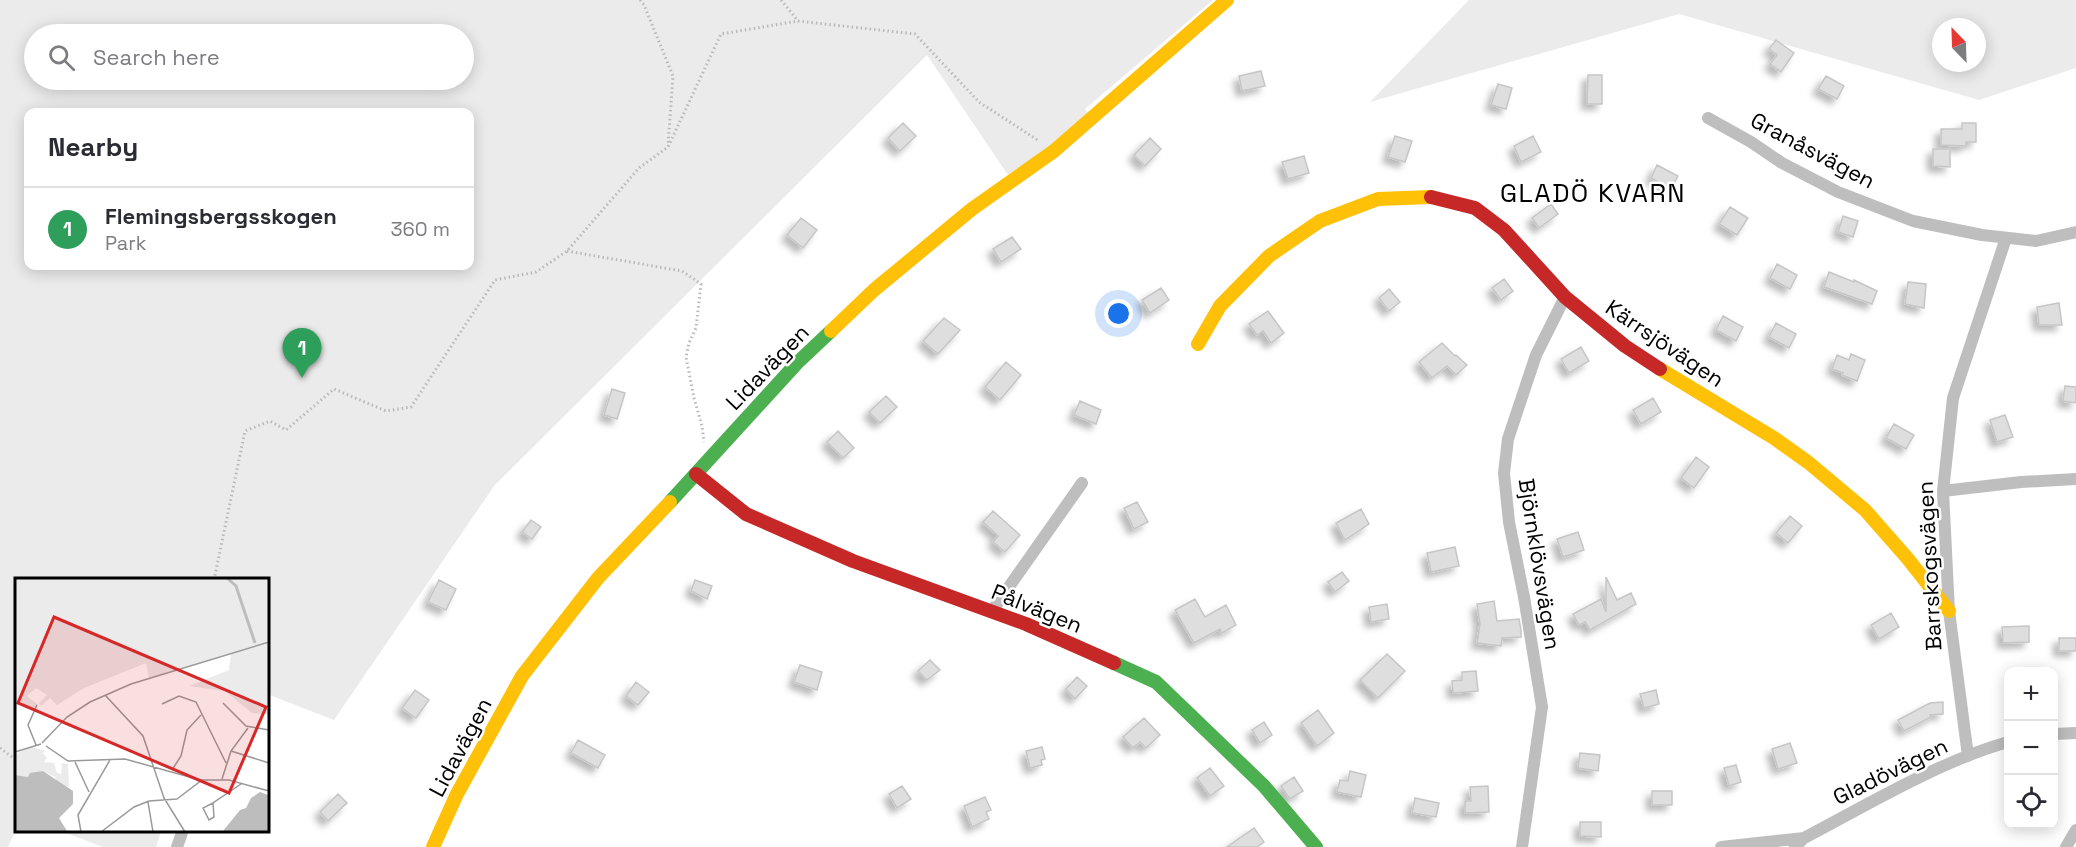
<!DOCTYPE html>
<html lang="en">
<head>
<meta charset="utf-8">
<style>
  :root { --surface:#fff; --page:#f2f2f3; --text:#2b2b33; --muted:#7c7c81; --line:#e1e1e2; --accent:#b45309 }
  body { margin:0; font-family:"Space Grotesk",sans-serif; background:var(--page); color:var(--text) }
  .controls { position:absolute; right:18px; bottom:18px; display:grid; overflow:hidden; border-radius:12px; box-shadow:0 3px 15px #0003 }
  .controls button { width:54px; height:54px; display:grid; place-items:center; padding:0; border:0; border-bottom:2px solid var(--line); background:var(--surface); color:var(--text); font:30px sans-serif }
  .compass { position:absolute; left:1932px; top:18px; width:54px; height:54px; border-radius:50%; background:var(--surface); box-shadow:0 3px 15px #0003; rotate:337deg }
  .you { position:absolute; left:1119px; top:314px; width:21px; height:21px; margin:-15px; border:4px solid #fff; border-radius:50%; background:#1a73e8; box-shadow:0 0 0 9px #1a73e833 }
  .badge { display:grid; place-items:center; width:39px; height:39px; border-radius:50%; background:var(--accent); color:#fff; font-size:20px; font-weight:700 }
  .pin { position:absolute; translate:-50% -50px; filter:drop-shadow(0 2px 3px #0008) }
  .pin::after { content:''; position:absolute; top:32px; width:21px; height:18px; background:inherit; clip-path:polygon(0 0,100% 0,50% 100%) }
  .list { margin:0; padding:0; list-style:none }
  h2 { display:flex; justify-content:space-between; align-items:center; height:78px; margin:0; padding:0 24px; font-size:26px }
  h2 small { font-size:20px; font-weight:400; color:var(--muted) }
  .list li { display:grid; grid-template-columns:39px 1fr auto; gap:18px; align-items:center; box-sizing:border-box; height:84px; padding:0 24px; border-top:2px solid var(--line) }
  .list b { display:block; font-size:22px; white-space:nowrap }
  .list p { margin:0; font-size:20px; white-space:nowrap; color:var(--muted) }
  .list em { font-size:20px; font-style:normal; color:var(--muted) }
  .icon { flex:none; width:33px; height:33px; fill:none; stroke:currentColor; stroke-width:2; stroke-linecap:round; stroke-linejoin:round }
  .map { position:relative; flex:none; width:2076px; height:847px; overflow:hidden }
  .search { position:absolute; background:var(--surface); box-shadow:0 3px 15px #0003; left:24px; top:24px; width:450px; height:66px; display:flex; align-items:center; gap:15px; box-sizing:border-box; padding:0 21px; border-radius:33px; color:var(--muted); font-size:22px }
  .panel { position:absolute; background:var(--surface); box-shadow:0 3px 15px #0003; left:24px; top:108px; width:450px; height:162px; border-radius:12px }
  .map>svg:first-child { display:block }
</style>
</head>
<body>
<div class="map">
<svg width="2076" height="847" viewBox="0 0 2076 847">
  <defs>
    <filter id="shadow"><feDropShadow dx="-5.5" dy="5.5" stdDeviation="3" flood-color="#0004"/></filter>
  </defs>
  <rect width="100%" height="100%" fill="#fff"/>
  <path fill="#ebebeb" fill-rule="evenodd" d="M0 0H1213L1085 109 1091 118 1008 175 927 55 494 486 334 720 267 694V580H16V829L8 847H0ZM34 34H464V80H34ZM28 112H470V266H28Z
    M1469 0H2076V68L1979 100 1679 14 1370 102ZM1941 27H1977V63H1941Z
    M61 831 161 830V831L156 847H103Z"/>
  <path fill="#dedede" stroke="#c6c6c6" stroke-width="1.5" filter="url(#shadow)" d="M1776 40 1794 53 1781 72 1770 64 1777 55 1769 49Z
    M1261 71 1265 86 1242 91 1239 76Z
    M1588 75H1602V104H1587Z
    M1826 76 1844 86 1837 99 1818 89Z
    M1498 84 1512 88 1506 109 1491 105Z
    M903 123 916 136 900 151 888 138Z
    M1962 123H1976V142H1966V146L1941 145V129H1962Z
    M1395 136 1412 141 1405 162 1388 157Z
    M1533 136 1541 152 1521 162 1514 146Z
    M1150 138 1161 149 1145 166 1134 155Z
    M1933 149H1950V167L1933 166Z
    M1304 156 1309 173 1288 179 1282 162Z
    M1657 165 1678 176 1671 189 1651 178Z
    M1551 204 1558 214 1539 228 1532 218Z
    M1730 207 1748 218 1737 235 1719 224Z
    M1843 216 1858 221 1853 237 1838 232Z
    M801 218 817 230 803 248 787 235Z
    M1012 237 1021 249 1001 262 993 249Z
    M1777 264 1797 275 1790 289 1770 278Z
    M1829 272 1854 282V280L1877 291 1872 304 1824 287Z
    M1504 279 1513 291 1501 300 1492 288Z
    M1908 282 1926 284 1924 308 1905 304Z
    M1161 288 1169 300 1150 313 1142 300Z
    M1389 289 1400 302 1389 311 1379 298Z
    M2059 303 2062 325H2039L2037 307Z
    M1268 311 1284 333 1271 343 1263 331 1257 335 1249 324Z
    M1723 316 1743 327 1736 341 1716 330Z
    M944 318 960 330 938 354 923 341Z
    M1776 323 1796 334 1789 348 1769 337Z
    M1442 343 1455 356 1456 355 1467 365 1456 375 1447 366 1432 378 1419 362Z
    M1581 347 1589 361 1569 373 1561 359Z
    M1851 354 1865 360 1857 381 1842 375 1843 373 1832 369 1837 355 1849 360Z
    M1006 362 1021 375 1000 400 985 387Z
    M2065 386 2076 387V403L2063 401Z
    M612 389 625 393 617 419 604 415Z
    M886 396 897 407 880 423 869 412Z
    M1653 398 1661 412 1641 424 1633 410Z
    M1080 401 1101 410 1096 424 1074 415Z
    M2005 415 2013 437 1997 442 1990 420Z
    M1894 424 1914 435 1906 449 1886 438Z
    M838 431 854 448 843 458 827 442Z
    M1696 457 1709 467 1694 488 1681 478Z
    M1137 502 1148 522 1134 529 1124 508Z
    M1361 509 1369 524 1345 540 1336 523Z
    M993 511 1020 535 1005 552 993 542 998 536 983 522Z
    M1790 516 1802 526 1788 543 1776 533Z
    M531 520 541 527 532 539 522 532Z
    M1578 532 1584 550 1563 557 1557 539Z
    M1455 547 1459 566 1431 572 1427 553Z
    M1342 572 1349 581 1335 592 1328 582Z
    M1606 577 1617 600 1631 593 1636 604 1590 630 1585 622 1579 625 1573 614 1601 599 1606 612Z
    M439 580 456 589 446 610 428 602Z
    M695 580 712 586 707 599 691 591Z
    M1195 599 1205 617 1226 605 1236 625 1222 633 1220 629 1194 643 1175 610Z
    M1494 601 1497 621 1519 619 1521 630V637L1502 638 1501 646 1477 643 1480 624 1477 604Z
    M1387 604 1389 619 1371 622 1369 607Z
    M1891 613 1899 627 1879 639 1871 625Z
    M2029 626V642L2003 643 2002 627Z
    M2059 638H2076V651H2059Z
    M1387 654 1405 671 1378 698 1360 680Z
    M930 660 940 670 927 680 918 671Z
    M800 665 822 672 817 690 794 682Z
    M1476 671 1478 691 1453 693 1452 681 1462 680V672Z
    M1077 677 1087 686 1075 699 1066 689Z
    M636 682 649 692 638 705 626 696Z
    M415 690 429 700 416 718 402 708Z
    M1656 690 1659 704 1644 708 1640 694Z
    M1943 702V714L1930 715 1931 717 1904 731 1898 720 1930 703Z
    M1318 710 1334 733 1317 746 1301 723Z
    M1144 718 1160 735 1146 748 1140 742 1133 748 1123 737Z
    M1264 722 1272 735 1260 743 1252 730Z
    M578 740 605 755 598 768 571 753Z
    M1790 743 1797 763 1778 769 1772 749Z
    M1042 747 1045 759 1041 760 1042 765 1030 768 1026 751Z
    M1580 753 1600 755 1598 771 1578 768Z
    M1736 765 1741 782 1729 786 1724 768Z
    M1210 768 1224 786 1210 796 1197 778Z
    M1350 771 1366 775 1361 797 1337 792 1340 780 1348 781Z
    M1294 777 1303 791 1290 799 1281 786Z
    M902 786 911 799 897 808 889 794Z
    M1488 786 1489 812 1465 813V801H1471L1470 787Z
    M1652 791H1672V805H1652Z
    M338 794 347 803 328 821 320 812Z
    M985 797 991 810 986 812 989 819 972 827 964 806Z
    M1415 798 1439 803 1436 817 1412 813Z
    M1580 822H1601V837L1580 836Z
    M1254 828 1264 842 1257 847H1227Z"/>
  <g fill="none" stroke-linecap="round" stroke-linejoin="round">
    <path stroke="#b9b9b9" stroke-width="3" stroke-dasharray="1.5 3" stroke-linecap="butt" d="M640 0 644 5 673 76 668 145
      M781 0 798 21 915 34 979 102 1039 141
      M567 251 682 271 701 284 696 328 689 343 686 357 694 398 702 426 704 442
      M214 580 245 431 270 421 286 430 334 389 386 411 411 407 495 280 536 272 567 251 639 168 668 147 721 34 798 21
      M0 748 16 760"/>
    <path stroke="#bebebe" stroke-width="12" d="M1708 118 1751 142 1782 163 1838 192 1913 221 1982 235 2036 241 2076 232
      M1943 491 2021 482 2076 479
      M992 611 1082 483
      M2054 734 2076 733
      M1968 756 1949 611 1943 491 1953 398 2004 244 2003 238
      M177 847 183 830
      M1522 847 1542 707 1524 597 1509 522 1504 473 1508 439 1536 355 1565 297
      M1721 847 1804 838
      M1795 847 1804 838C1867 805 1940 761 2008 742
      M2066 847 2076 830"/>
    <path stroke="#4caf50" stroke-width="14" d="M670 502 797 363 831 331
      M1114 663 1156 682 1264 786 1316 847"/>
    <path stroke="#ffc107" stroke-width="14" d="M831 331 874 290 972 209 1054 151 1227 0
      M1198 344 1220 306 1269 256 1320 221 1378 199 1431 197
      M1660 369 1774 438 1809 463 1865 510 1908 559 1949 611
      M433 847 457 794 522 676 598 578 670 502"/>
    <path stroke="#c62828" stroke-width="14" d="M1431 197 1475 208 1504 230 1565 297 1625 346 1660 369
      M696 474 746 514 853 561 1026 624 1114 663"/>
  </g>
  <g text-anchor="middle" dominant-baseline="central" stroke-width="5" stroke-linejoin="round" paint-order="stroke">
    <g font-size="22" fill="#000" stroke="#fff">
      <text transform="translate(1813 150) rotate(28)">Granåsvägen</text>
      <text transform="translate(1665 343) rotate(34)">Kärrsjövägen</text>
      <text transform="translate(767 367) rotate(-46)">Lidavägen</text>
      <text transform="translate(1540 564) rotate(81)">Björnklövsvägen</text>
      <text transform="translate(1929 566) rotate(-93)">Barrskogsvägen</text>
      <text transform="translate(1037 608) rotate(22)">Pålvägen</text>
      <text transform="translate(460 747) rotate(-62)">Lidavägen</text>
      <text transform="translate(1890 771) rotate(-26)">Gladövägen</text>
    </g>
    <g font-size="26" letter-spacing="1.5" fill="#000" stroke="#fff">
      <text x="1593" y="193">GLADÖ KVARN</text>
    </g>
  </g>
  <g transform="translate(15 578)">
    <rect width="254" height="254" fill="#fff"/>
    <path d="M0 0H253V136L237 135 210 113 174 108 214 92 216 75 134 100 131 85 69 110 42 127 35 120 26 128 24 125 32 117 21 110 12 118 23 127 17 133 6 123 0 128ZM16 169 31 173 22 178 28 175 32 180 29 184 39 185 42 195 46 196 47 185 53 186 54 209 44 207 40 199 28 193 13 199 0 197V176Z" fill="#ebebeb"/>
    <path d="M28 193 58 213V226L44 240 52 253H0V197L13 199 15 195ZM245 214 253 217V253H208L225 232 231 230 236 220Z" fill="#bdbdbd"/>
    <path fill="none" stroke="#bdbdbd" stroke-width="3" d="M212 0 221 8 240 65"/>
    <path fill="none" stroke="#999" stroke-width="1.5" d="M90 117 128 158 149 220 170 254M208 125 231 148 254 152M147 126 164 118 181 124 211 185M27 165 52 139 75 124 116 106 254 64M21 167 13 147 22 127M31 168 53 183 110 181 185 202M216 173 254 185M0 174 26 166M60 184 74 214M157 192 166 178 172 152 186 137M207 201 216 173 233 150M133 224 138 254M198 225 188 230 194 242 199 239 198 225 226 206M66 254 63 237 95 182M86 254 119 229 134 223 162 221 187 202H214L254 213"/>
    <path fill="#d62828" fill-opacity="0.15" stroke="#d62828" stroke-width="3" d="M39 39 251 129 214 215 3 125Z"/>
    <rect width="254" height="254" fill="none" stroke="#000" stroke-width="3"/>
  </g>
</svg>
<div class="controls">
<button>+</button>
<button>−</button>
<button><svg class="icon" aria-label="locate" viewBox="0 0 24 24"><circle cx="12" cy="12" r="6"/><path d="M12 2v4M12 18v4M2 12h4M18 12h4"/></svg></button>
</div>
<svg class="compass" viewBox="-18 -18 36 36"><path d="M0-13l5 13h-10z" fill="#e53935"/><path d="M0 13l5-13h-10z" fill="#7c7c81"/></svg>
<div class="you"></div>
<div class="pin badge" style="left:302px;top:378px;background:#2e9e5b">1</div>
<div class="search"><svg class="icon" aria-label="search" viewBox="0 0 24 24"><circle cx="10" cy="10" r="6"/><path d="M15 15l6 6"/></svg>Search here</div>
<section class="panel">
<h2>Nearby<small></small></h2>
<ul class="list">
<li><span class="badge" style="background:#2e9e5b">1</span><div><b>Flemingsbergsskogen</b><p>Park</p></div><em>360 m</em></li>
</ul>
</section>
</div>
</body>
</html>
